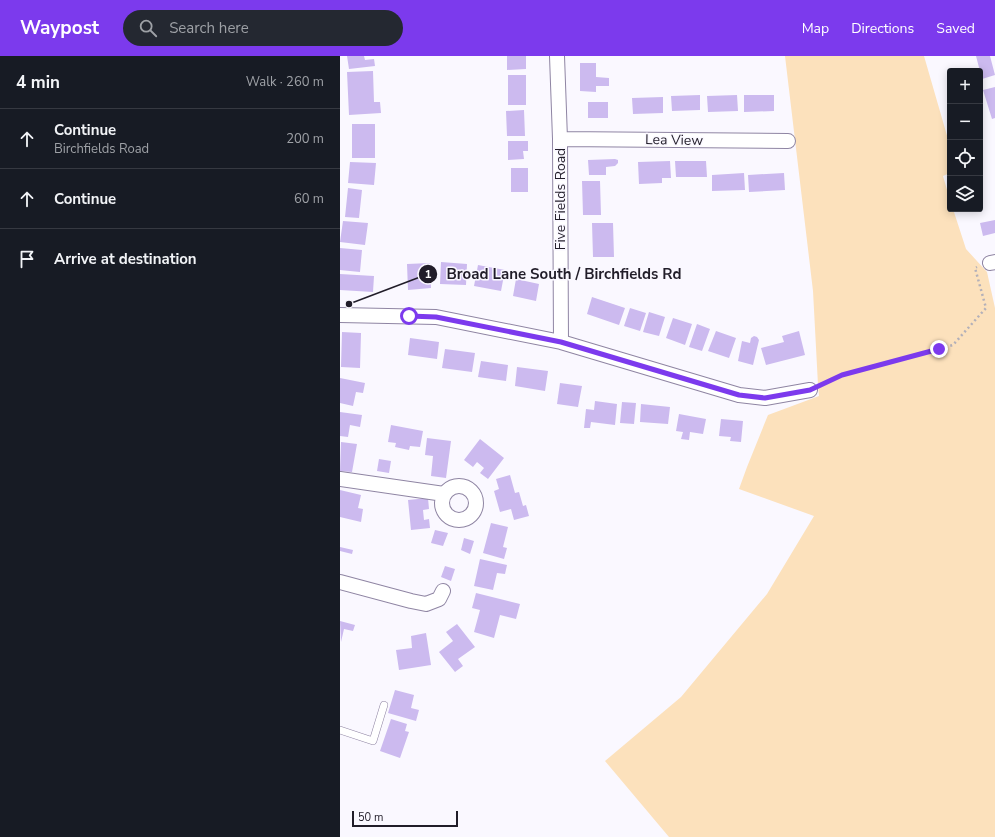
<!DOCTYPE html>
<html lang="en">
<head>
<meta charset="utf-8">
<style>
  :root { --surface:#171b24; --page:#242831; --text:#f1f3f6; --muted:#9ea1a6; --line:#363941; --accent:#7c3aed }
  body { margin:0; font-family:"Nunito Sans",sans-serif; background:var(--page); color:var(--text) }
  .controls { position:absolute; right:12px; top:12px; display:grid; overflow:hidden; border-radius:4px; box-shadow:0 2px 10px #0003 }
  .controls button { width:36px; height:36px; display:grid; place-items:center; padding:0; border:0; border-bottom:1px solid var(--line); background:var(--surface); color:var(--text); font:20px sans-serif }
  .scale { position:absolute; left:12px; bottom:10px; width:106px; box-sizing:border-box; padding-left:4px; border:2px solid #211d29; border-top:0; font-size:11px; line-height:14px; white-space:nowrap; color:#211d29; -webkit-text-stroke:3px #faf8ff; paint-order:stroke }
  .stop { position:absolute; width:12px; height:12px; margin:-9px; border:3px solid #7c3aed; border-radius:50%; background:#fff }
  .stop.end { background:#7c3aed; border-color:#fff; box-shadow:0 1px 4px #0008 }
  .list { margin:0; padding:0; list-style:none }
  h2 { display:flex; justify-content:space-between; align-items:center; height:52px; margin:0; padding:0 16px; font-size:17px }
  h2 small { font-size:13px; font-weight:400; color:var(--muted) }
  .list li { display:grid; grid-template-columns:26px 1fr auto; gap:12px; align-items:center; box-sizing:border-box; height:60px; padding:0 16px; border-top:1px solid var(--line) }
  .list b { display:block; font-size:15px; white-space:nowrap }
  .list p { margin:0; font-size:13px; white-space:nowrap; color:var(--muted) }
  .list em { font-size:13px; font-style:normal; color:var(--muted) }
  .icon { flex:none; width:22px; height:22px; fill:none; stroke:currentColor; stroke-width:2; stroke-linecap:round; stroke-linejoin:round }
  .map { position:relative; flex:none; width:655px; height:781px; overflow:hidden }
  header { display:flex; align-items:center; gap:24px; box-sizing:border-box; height:56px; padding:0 20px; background:var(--accent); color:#fff }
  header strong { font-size:19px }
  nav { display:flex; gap:22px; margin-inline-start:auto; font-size:14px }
  .search { width:280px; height:36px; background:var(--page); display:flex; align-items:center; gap:10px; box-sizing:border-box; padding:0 14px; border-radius:22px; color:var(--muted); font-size:15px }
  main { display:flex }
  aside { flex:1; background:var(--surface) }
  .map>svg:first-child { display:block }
</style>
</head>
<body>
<header>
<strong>Waypost</strong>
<div class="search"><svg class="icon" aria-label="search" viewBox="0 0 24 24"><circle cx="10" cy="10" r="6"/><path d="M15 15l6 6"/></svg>Search here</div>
<nav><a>Map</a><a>Directions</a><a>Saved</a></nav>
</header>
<main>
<aside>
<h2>4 min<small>Walk · 260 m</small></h2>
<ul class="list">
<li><svg class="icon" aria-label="ahead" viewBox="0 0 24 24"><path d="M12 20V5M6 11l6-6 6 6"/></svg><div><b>Continue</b><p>Birchfields Road</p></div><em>200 m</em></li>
<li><svg class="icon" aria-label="ahead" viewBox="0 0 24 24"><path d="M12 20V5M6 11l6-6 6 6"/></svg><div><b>Continue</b></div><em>60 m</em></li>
<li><svg class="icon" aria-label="arrive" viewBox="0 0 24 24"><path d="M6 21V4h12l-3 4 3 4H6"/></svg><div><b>Arrive at destination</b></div></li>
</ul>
</aside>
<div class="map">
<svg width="655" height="781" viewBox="0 0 655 781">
  <rect width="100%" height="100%" fill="#faf8ff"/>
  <path fill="#fce1bc" d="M445 0H584L610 90V117L603 120 610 144V153H613L626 193 647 216 655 252V781H329L265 705 341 641 427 538 474 460 399 433 407 411 428 359 479 340 478 329 473 235Z"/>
  <path fill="#ccbaef" d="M7 0H24L25 4 34 3 35 10 9 13Z
    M167 0H186V13L167 14Z
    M636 0H650L655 19 642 23Z
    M240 7H256V21L269 22V30H256V36L240 35Z
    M33 15 34 46H40L41 57 9 59 7 16Z
    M168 19H186V49H168Z
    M655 31V62L652 63 643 34Z
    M360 39V54L332 55 331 40Z
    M397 39 398 55 368 56 367 40Z
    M404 39H434V55L404 56Z
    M323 41V57L293 58 292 42Z
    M248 46H268V62H248Z
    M184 54 185 80H167L166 55Z
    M12 68H35V102H12Z
    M168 85H188V95H183L184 103 168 104Z
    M275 103 278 104V107L275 110 266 111V119H249L248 104Z
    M330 105 331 122H322V127L299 128 298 106Z
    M335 105H366L367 121H336Z
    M10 106 36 107 34 129 8 127Z
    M171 112H188V136H171Z
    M404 117 405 134 372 135V119Z
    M444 117 445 134 409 136 408 119Z
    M242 125H260L261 159H243Z
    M8 132 22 134 19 162 5 161Z
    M655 164V177L643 180 640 167Z
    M3 165 28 167 25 189 0 186Z
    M252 167H273L274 201H253Z
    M0 192 22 194 20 216 0 214Z
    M101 206 127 208 126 229 100 228Z
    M90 207 91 232 68 234 67 208Z
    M138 209 165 214 161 235 134 230Z
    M0 218 34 220 33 236 0 234Z
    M176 223 199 228 196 245 173 240Z
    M252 241 285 252 279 269 247 258Z
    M290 252 306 257 300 275 284 270Z
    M309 256 325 261 319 280 303 276Z
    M333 262 352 268 345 289 326 282Z
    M357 268 370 273 362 295 349 291Z
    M376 275 396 282 389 302 368 295Z
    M459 275 465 299 426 309 421 292 444 286 442 280Z
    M2 276 21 277 20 312 1 311Z
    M414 280 417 281 419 284 413 309 398 305 402 285 410 287 411 282Z
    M70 282 99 286 97 303 68 299Z
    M105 293 135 297 132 316 102 312Z
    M141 305 168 309 166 325 138 321Z
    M177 311 208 315 205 335 175 330Z
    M0 322 25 327 23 337 16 336 13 350 0 347Z
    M220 327 242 330 238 351 217 348Z
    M255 345 277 348 275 369 251 366 250 372H244L246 353 254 354Z
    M282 346 296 347 294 368 280 367Z
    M301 348 330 351 328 368 300 366Z
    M0 356 22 359 20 371 10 369 8 381 0 380Z
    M339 358 366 363 363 378 350 376 349 384 341 383 343 376 336 375Z
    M381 363 403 365 401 386 390 385 391 381 379 380Z
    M51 369 83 375 80 391 70 390 69 394 55 391 56 387 48 386Z
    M87 382 111 385 106 422 91 420 93 400 85 399Z
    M140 383 164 402 148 423 140 417 144 412 137 406 133 411 124 404Z
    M1 386 17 388 12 416 0 415Z
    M39 403 51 405 49 417 37 415Z
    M170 419 175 437 179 436 183 450 186 449 189 460 174 464 171 453 160 456 154 435 159 433 156 423Z
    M0 434 21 439 18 452 23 453 21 466 0 461Z
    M88 442 89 453 83 454 84 464 89 463 90 472 71 474 68 444Z
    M151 467 168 471 163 491 167 492 164 503 143 497Z
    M95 474 108 477 103 490 91 487Z
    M124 482 134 485 130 498 121 494Z
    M0 491 13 494 12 498 0 495Z
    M140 503 167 509 165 518 157 517 153 534 134 530Z
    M105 510 115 513 111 525 101 521Z
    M136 537 180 548 176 563 160 559 154 582 134 576 140 554 132 552Z
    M0 565 15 569 13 575 4 573 1 586Z
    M117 568 135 591 118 603 123 610 115 616 99 596 113 585 106 576Z
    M86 577 91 609 59 614 56 594 72 592 71 580Z
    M55 634 74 639 71 652 79 654 76 665 48 657Z
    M51 663 67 668 65 675 69 676 60 702 40 695Z"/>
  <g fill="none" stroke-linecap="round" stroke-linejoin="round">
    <defs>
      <path id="service" d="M0 674 33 685 44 649"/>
      <path id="minor" d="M217 0 220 83 221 286
        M220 83 448 85
        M650 207 655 206
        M0 259 96 261 221 286 399 339 425 342 470 334
        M0 423 104 438
        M102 447a17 17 0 1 1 34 0a17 17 0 1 1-34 0Z
        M0 526 71 545 86 548 99 543 103 535"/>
    </defs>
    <use href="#service" stroke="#8f85a3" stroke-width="8"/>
    <use href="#minor" stroke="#8f85a3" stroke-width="16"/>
    <path stroke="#b3b0b9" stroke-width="2.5" stroke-dasharray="2 3" stroke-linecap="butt" d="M481 328 502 319 613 289 646 252 635 212 637 211"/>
    <use href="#service" stroke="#fff" stroke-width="7"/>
    <use href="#minor" stroke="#fff" stroke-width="14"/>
  </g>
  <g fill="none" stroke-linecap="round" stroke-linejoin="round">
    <path stroke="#7c3aed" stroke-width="5" d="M69 260 96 261 221 286 399 339 425 342 470 334 502 319 599 293"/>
  </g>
  <g text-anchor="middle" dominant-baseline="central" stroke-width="3" stroke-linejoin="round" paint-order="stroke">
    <g font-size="14" fill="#211d29" stroke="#faf8ff">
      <text transform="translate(334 84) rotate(1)">Lea View</text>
      <text transform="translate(220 143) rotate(-90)">Five Fields Road</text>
    </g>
  </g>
  <path fill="none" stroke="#211d29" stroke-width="1.5" d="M9 248L88 218"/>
  <g fill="#211d29" stroke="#faf8ff" stroke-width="1.5">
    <circle cx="9" cy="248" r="4"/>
    <circle cx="88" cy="218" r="10"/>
  </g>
  <g font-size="12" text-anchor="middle" font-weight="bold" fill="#fff">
    <text x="88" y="222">1</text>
  </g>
  <g font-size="15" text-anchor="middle" font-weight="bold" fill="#211d29" stroke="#faf8ff" stroke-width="3" stroke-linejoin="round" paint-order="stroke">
    <text x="224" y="223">Broad Lane South / Birchfields Rd</text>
  </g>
</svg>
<div class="controls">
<button>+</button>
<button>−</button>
<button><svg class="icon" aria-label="locate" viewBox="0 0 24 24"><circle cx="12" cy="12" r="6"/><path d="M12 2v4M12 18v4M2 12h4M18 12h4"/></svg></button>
<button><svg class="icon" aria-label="layers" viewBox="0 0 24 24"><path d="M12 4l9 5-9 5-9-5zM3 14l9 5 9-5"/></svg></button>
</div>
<div class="scale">50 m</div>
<div class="stop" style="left:69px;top:260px"></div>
<div class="stop end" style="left:599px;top:293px"></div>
</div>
</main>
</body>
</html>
